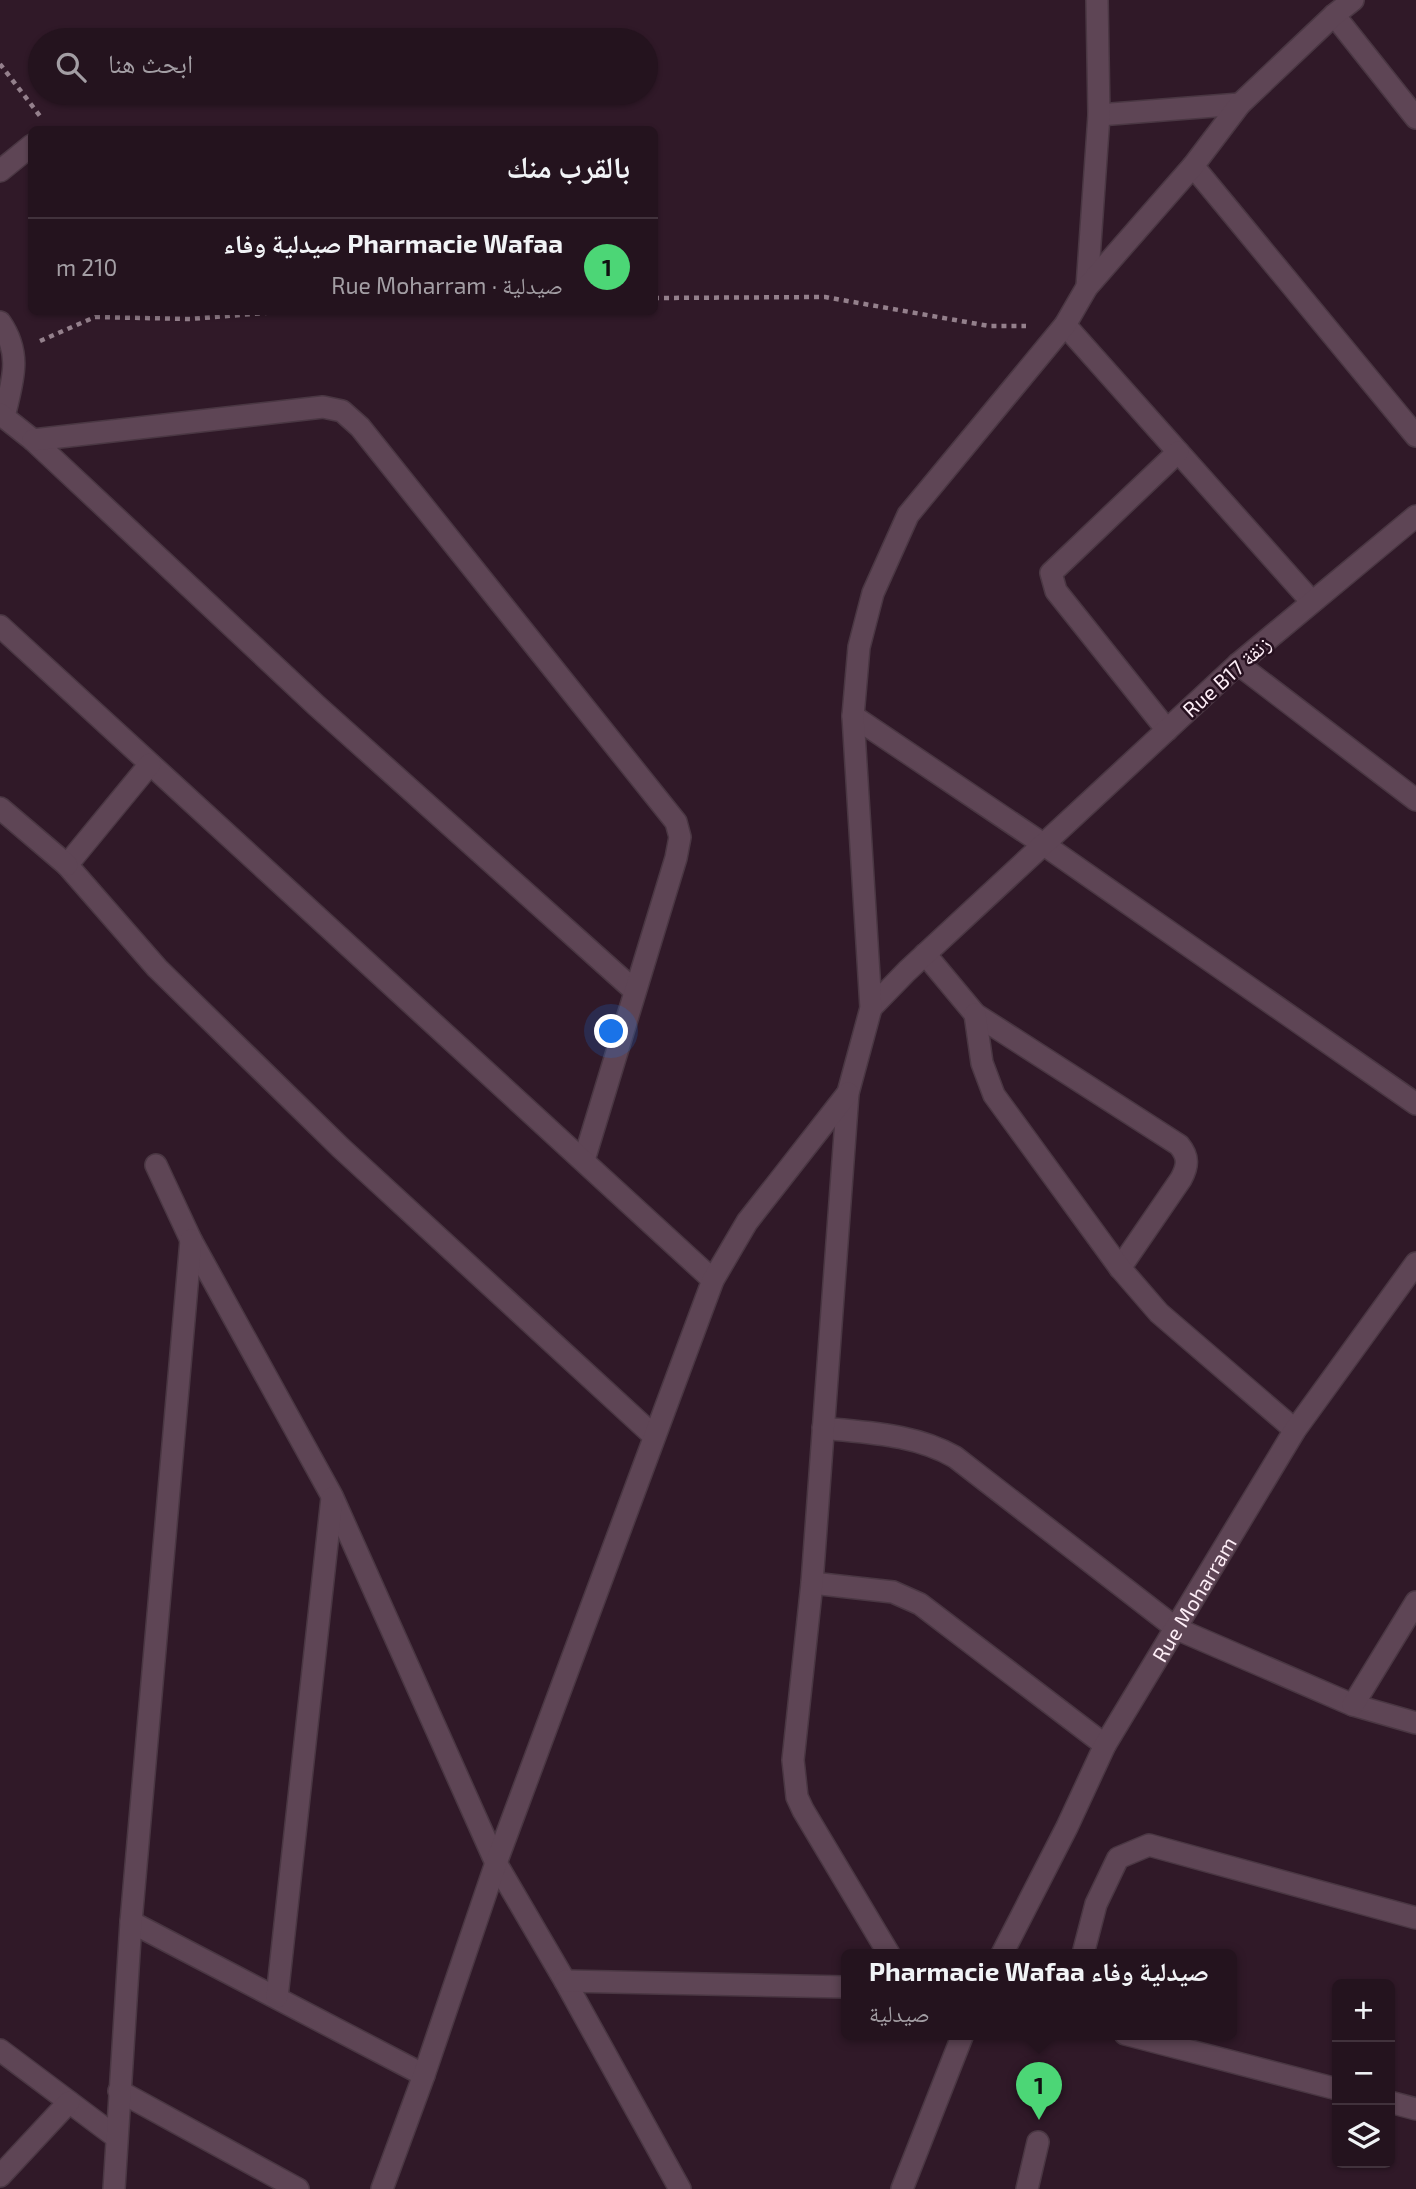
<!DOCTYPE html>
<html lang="ar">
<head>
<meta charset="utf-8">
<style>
  :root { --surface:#24131e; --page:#30202b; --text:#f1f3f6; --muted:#a39ea4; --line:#41323c; --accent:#4cd676 }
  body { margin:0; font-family:"Exo 2","Noto Naskh Arabic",sans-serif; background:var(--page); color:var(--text); direction:rtl }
  .controls { position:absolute; right:21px; bottom:21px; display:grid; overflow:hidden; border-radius:10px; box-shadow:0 2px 5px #0004 }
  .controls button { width:63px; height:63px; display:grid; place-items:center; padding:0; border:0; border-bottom:2px solid var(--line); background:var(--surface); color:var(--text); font:35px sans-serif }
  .you { position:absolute; left:612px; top:1032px; width:24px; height:24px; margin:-18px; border:5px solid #fff; border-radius:50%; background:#1a73e8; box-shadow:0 0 0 10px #1a73e833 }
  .badge { display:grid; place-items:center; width:46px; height:46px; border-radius:50%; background:var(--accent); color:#111; font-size:23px; font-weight:700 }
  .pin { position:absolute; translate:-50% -58px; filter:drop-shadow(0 2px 4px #0008) }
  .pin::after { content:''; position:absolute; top:37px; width:24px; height:21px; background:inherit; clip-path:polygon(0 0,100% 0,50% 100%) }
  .popup { position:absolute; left:841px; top:1949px; width:396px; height:91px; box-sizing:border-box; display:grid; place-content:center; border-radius:10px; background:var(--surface); filter:drop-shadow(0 2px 5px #0005); font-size:23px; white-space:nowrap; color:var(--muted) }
  .popup b { font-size:26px; color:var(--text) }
  .popup::after { content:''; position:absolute; left:50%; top:100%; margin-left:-14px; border:14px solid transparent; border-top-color:var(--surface) }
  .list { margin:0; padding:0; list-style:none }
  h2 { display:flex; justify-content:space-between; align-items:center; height:91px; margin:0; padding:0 28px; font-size:30px }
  h2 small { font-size:23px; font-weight:400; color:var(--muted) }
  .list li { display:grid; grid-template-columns:46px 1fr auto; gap:21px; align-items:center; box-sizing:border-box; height:98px; padding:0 28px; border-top:2px solid var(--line) }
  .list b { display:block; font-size:26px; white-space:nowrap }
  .list p { margin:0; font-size:23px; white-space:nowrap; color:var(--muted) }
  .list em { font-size:23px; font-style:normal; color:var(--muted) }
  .icon { flex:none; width:38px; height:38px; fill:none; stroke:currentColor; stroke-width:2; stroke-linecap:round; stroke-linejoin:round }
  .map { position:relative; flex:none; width:1416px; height:2189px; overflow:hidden; direction:ltr }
  .search { position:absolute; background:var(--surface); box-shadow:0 2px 5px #0004; left:28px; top:28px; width:630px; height:77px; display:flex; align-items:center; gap:18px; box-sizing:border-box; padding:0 24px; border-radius:38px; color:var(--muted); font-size:26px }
  .panel { position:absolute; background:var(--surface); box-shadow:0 2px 5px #0004; left:28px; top:126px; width:630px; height:189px; border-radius:10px; direction:rtl }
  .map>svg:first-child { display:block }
</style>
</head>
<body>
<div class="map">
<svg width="1416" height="2189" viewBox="0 0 1416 2189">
  <rect width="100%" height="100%" fill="#301928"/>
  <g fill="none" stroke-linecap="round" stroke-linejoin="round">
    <defs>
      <g id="street">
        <path d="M1334 15 1416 118"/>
        <path d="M1099 115 1240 104"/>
        <path d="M1193 166 1416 436"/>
        <path d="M0 171 32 145"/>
        <path d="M1087 287 1099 115 1097 0"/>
        <path d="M0 322C23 355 12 382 4 417"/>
        <path d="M1065 325 1312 602"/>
        <path d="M0 414 33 440 317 706 635 991"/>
        <path d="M33 440 323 407 342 411 360 427 676 822 680 837 676 858 584 1160"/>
        <path d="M0 626 713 1280"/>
        <path d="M1238 664 1416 800"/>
        <path d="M853 716 1043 844 1416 1104"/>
        <path d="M1167 730 1056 591 1051 573 1178 452"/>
        <path d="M150 764 67 865 157 968 341 1148 654 1436"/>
        <path d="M0 808 67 865"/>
        <path d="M925 954 975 1014 1179 1145C1189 1157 1188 1166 1181 1179L1120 1268"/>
        <path d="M871 1008 907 971 1238 664 1416 516"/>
        <path d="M975 1014 982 1063 994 1095 1120 1268 1159 1313 1295 1430"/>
        <path d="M156 1165 191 1240 332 1496 496 1863 565 1981 680 2189"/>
        <path d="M823 1428C869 1433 914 1434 955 1457L1177 1629 1353 1705 1416 1723"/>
        <path d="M812 1583 893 1592 920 1604 1105 1745"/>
        <path d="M1353 1705 1416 1602"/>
        <path d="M131 1922 424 2075"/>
        <path d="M889 1954 803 1810 797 1797 793 1760 812 1583 848 1093 871 1008 853 716 859 647 873 593 908 515 1065 325 1087 287 1193 166 1240 104 1334 15 1353 0"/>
        <path id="s1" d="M1002 1954 1067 1827 1105 1745 1295 1430 1416 1263"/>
        <path d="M1083 1954 1096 1904 1118 1858 1149 1845 1416 1918"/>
        <path d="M565 1981 846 1987"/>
        <path d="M277 1997 332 1498"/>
        <path d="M1125 2034 1337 2089"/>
        <path d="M0 2050 116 2137"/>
        <path d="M119 2091 298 2189"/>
        <path d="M1390 2102 1416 2109"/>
        <path d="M0 2176 69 2102"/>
        <path d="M114 2189 131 1922 191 1240"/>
        <path d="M382 2189 424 2075 496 1863 713 1280 747 1222 848 1093"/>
        <path d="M902 2189 963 2034"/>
        <path d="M1027 2189 1038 2142"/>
      </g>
    </defs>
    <use href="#street" stroke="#4a3743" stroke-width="24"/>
    <path stroke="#94808c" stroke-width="4.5" stroke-dasharray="5 5" stroke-linecap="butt" d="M0 64 40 116
      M654 298 825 297 989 326H1026
      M40 341 95 317 190 319 277 312"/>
    <use href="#street" stroke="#5e4555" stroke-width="21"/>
  </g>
  <g text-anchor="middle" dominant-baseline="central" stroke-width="5" stroke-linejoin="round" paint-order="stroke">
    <g font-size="21" fill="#fdedf6" stroke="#26101f">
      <text transform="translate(1226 676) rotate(-42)">Rue B17 زنقة</text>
      <text stroke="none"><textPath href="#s1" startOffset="404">Rue Moharram</textPath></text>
    </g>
  </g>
</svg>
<div class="controls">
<button>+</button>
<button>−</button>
<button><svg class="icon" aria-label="layers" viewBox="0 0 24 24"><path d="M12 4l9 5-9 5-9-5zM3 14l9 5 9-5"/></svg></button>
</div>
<div class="you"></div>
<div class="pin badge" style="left:1039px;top:2120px">1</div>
<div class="popup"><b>Pharmacie Wafaa صيدلية وفاء</b>صيدلية</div>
<div class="search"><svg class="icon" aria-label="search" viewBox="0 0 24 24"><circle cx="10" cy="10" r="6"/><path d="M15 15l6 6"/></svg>ابحث هنا</div>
<section class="panel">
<h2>بالقرب منك<small></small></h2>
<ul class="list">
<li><span class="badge">1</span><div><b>Pharmacie Wafaa صيدلية وفاء</b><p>صيدلية · Rue Moharram</p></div><em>210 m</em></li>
</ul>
</section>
</div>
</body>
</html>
